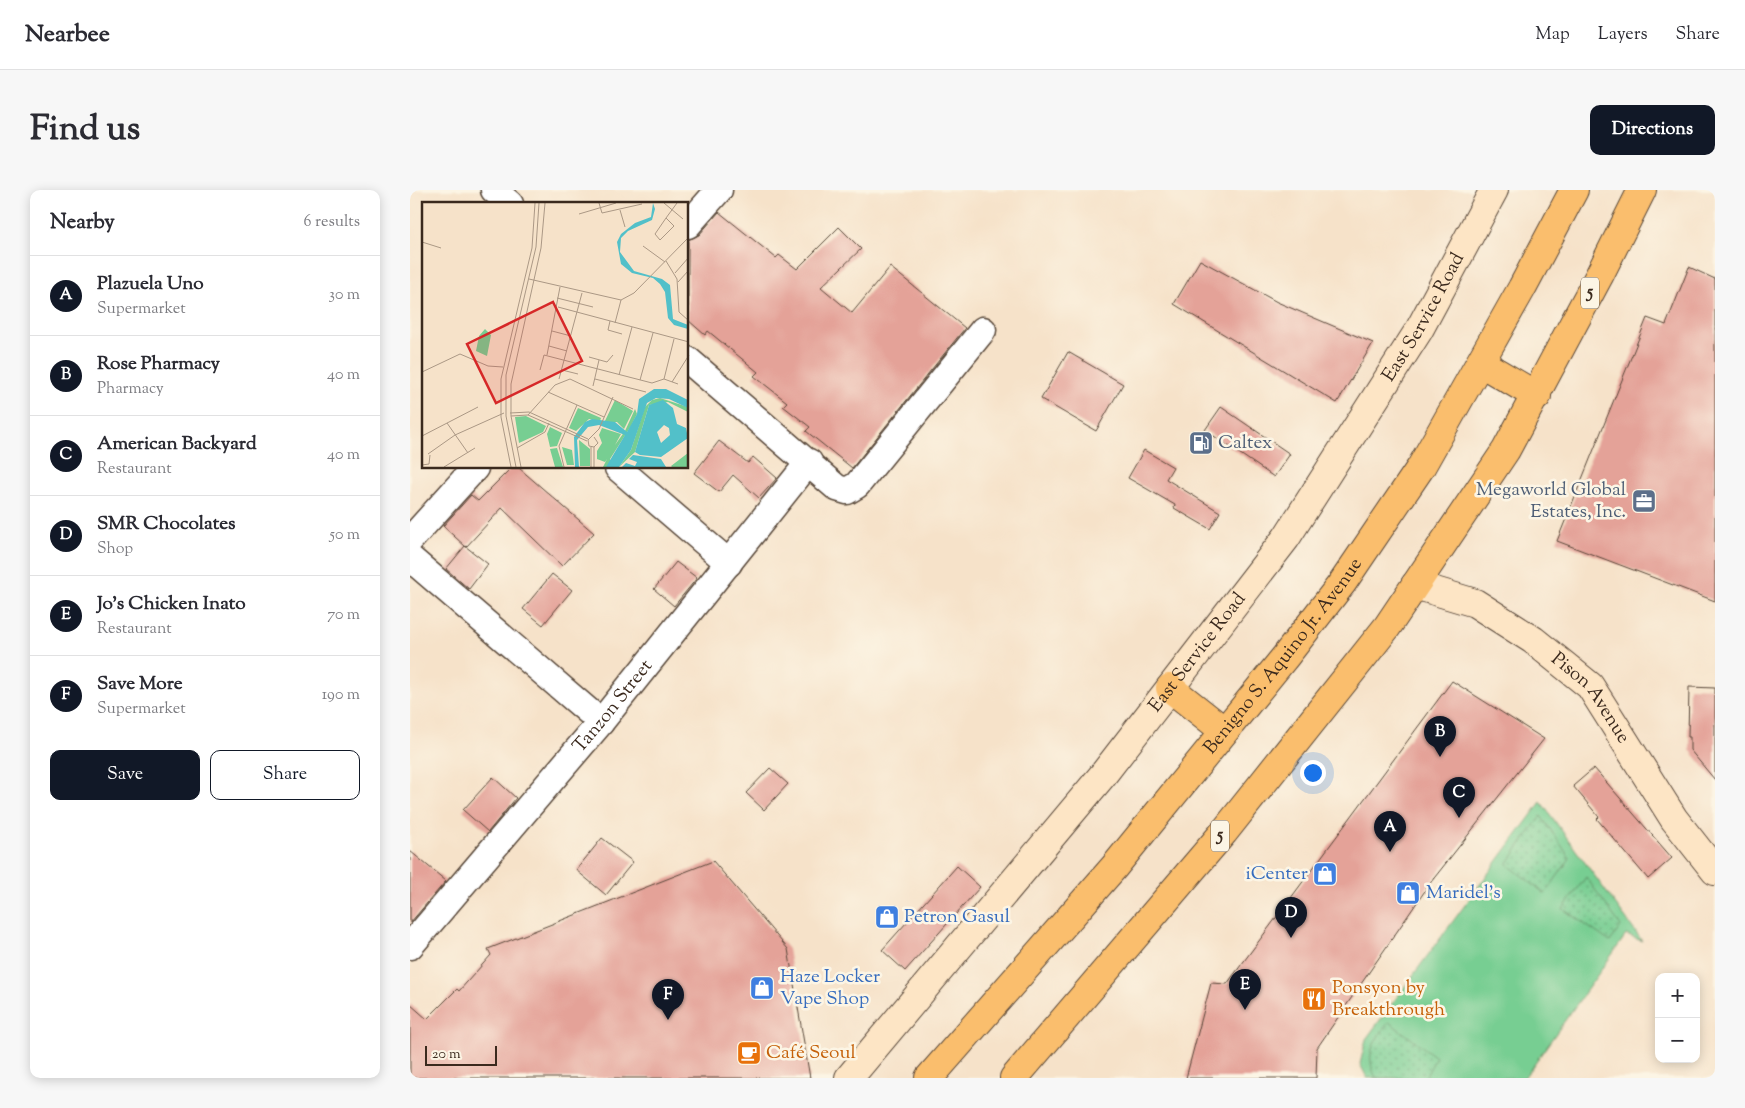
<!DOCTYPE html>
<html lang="en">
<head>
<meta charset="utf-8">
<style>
  :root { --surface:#fff; --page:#f7f7f7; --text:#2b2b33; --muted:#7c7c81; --line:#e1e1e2; --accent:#111827 }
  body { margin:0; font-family:"Sorts Mill Goudy",serif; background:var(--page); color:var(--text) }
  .controls { position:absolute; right:15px; bottom:15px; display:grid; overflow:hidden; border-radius:10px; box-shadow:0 2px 12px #0003 }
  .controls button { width:45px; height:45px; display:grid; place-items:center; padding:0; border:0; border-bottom:1px solid var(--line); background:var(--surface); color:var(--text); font:25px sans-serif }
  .scale { position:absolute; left:15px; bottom:12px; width:72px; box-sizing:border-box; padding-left:5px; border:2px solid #3b2a1e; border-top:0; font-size:14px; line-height:18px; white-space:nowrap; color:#3b2a1e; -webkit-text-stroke:4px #fcf5e5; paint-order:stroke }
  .you { position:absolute; left:902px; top:582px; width:18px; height:18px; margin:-12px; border:4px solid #fff; border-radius:50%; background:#1a73e8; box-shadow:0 0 0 8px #1a73e833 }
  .badge { display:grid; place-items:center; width:32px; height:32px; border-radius:50%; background:var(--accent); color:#fff; font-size:16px; font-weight:700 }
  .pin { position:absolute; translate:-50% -41px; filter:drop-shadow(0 1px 2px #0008) }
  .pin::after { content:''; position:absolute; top:26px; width:18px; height:15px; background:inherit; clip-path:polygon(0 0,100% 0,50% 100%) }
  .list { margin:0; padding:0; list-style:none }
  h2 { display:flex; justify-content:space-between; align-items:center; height:65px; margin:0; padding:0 20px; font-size:21px }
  h2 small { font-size:16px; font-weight:400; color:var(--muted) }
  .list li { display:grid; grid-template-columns:32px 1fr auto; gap:15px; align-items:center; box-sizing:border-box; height:80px; padding:0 20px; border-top:1px solid var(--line) }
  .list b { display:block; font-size:19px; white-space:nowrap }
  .list p { margin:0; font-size:16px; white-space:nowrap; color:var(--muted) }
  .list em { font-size:16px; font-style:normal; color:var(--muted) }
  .actions { display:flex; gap:10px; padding:15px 20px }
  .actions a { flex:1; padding:11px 0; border:1px solid var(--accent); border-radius:10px; text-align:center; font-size:18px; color:var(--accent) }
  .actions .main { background:var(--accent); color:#fff }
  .map { position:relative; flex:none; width:1305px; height:888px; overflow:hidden; border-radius:10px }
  header { display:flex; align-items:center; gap:30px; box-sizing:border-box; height:70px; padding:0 25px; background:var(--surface); border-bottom:1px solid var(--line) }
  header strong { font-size:24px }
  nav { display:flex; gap:28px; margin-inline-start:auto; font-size:18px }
  .intro { display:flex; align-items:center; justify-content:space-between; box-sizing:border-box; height:120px; padding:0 30px }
  h1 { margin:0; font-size:35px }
  .button { padding:12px 22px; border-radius:10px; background:var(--accent); color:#fff; font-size:18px; font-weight:700 }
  main { display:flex; gap:30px; padding:0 30px }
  aside { flex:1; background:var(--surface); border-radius:10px; box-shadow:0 2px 12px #0003 }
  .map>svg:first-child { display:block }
</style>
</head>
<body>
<header>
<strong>Nearbee</strong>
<nav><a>Map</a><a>Layers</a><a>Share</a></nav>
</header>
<div class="intro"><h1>Find us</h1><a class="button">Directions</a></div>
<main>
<aside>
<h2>Nearby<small>6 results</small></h2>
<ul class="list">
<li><span class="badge">A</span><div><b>Plazuela Uno</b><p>Supermarket</p></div><em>30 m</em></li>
<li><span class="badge">B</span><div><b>Rose Pharmacy</b><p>Pharmacy</p></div><em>40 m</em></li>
<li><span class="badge">C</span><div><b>American Backyard</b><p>Restaurant</p></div><em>40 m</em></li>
<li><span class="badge">D</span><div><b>SMR Chocolates</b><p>Shop</p></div><em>50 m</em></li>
<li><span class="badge">E</span><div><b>Jo's Chicken Inato</b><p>Restaurant</p></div><em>70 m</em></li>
<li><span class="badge">F</span><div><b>Save More</b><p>Supermarket</p></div><em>190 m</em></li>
</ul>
<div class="actions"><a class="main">Save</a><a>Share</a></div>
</aside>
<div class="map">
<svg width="1305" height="888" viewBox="0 0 1305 888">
  <defs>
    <pattern id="garden-dots" width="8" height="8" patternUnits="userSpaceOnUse" patternTransform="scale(1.25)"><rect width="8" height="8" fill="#77ce92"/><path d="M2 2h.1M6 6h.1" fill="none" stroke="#63a777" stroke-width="1.8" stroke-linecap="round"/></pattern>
  </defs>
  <rect width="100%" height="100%" fill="#fcf5e5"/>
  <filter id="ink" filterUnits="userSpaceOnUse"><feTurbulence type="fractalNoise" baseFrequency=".02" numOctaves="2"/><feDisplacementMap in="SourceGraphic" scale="10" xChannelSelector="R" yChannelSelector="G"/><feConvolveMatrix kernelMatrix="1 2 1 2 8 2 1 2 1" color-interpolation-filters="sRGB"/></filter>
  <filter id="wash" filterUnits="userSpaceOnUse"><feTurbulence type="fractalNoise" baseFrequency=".0096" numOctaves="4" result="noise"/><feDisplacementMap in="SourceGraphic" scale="20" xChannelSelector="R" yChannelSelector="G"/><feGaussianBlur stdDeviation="1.12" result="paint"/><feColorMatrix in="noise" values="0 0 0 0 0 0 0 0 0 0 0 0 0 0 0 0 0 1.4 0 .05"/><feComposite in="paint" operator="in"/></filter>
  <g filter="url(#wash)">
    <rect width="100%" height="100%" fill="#f6e2c9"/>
    <path fill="#77ce92" stroke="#597c58" d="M1131 612 1232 751 1216 745 1114 888H957L950 874 956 849Z"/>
    <path fill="url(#garden-dots)" stroke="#597c58" d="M1131 626 1160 668 1135 704 1097 674Z
      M1176 687 1211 736 1200 752 1153 719Z
      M979 832 1026 867 1015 888H966C954 863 964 852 979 832Z"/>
    <g id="blocks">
      <path fill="#e4a298" d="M309 22 366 68 369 65 387 79 429 37 451 59 411 97 442 123 480 77 555 138 442 278 396 241 400 237 373 216 377 212 344 186 348 182 298 141 295 145 278 130V50L289 45Z
        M790 70 867 112 963 153 927 213 764 114Z
        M1279 77 1305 89V411L1147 351 1237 128 1256 135Z
        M658 162 713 194 686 241 631 209Z
        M811 217 880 264 864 287 795 240Z
        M309 251 338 273 343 267 367 288 349 308 323 285 309 302 284 283Z
        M734 260 763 277 756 289 810 322 800 339 764 318 765 315 718 288Z
        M101 278H109L184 343 152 376 92 318 56 357 33 336 61 305 68 311Z
        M55 356 78 374 59 399 36 379Z
        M266 372 287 388 264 416 244 399Z
        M142 384 162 400 133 435 113 419Z
        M1042 491 1134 549 1021 692 907 858 906 888H776L801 793 817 794Z
        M1279 497 1305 498V590L1280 560V547H1278Z
        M360 578 378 594 354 620 336 603Z
        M1184 578 1262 668 1238 689 1187 629 1189 627 1163 596Z
        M83 587 106 608 78 642 53 620Z
        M192 648 223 672 196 705 166 680Z
        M0 661 36 691 0 733Z
        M303 671 378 759 400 888H0V814L17 829 47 799 49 801 81 765 78 759Z
        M547 676 570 697 495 781 472 760Z"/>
    </g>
  </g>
  <g filter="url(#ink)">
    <use href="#blocks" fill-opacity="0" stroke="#574638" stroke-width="1"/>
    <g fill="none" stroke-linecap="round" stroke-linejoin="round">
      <defs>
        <g id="street">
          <path d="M84 0 100 14"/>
          <path d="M278 35 309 0"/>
          <path d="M278 170 427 298 437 301 447 295 573 140"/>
          <path d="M208 278 319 373"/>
          <path d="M0 350 65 278"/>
          <path d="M0 368 191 532"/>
          <path id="s1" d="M0 756 191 532 399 272"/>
        </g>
        <g id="secondary">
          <path id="s2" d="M1005 395 1065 413 1123 450 1180 496 1264 629 1305 681"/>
          <path id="s3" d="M439 888 692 586 876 348 1009 140 1084 0"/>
        </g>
        <g id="highway">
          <path d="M1071 173 1127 206"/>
          <path d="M760 498 813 540"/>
          <path id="s4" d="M519 888 705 676 875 467 933 392 1011 277 1112 98 1164 0"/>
          <path d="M604 888 814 642 977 437 1096 260 1189 86 1232 0"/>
        </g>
      </defs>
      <use href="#street" stroke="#574638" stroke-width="29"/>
      <use href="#secondary" stroke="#574638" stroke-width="30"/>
      <use href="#highway" stroke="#574638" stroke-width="30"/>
      <use href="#street" stroke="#fff" stroke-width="26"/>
      <use href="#secondary" stroke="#fde5c5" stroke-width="28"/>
      <use href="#highway" stroke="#fabe6d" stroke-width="28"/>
    </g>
  </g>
  <defs>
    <symbol id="fuel-square" viewBox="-11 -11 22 22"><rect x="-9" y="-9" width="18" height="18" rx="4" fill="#5c6f8a" stroke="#fcf5e5"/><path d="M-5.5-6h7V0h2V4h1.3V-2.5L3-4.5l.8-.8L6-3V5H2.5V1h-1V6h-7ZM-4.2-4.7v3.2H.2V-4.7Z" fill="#fff"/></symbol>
    <symbol id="office-square" viewBox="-11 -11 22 22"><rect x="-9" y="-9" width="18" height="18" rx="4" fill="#5c6f8a" stroke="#fcf5e5"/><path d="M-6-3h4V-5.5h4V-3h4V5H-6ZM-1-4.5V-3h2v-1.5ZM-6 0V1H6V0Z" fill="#fff"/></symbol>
    <symbol id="shop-square" viewBox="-11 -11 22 22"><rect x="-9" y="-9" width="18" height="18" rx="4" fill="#3f7fe0" stroke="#fcf5e5"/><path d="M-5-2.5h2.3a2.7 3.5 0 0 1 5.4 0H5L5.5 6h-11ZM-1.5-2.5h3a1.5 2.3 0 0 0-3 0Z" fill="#fff"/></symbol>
    <symbol id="restaurant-square" viewBox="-11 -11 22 22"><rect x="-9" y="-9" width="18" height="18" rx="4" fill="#e8710a" stroke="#fcf5e5"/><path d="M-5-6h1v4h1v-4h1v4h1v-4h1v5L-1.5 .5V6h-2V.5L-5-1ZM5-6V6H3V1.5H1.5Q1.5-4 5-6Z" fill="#fff"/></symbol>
    <symbol id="cafe-square" viewBox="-11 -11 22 22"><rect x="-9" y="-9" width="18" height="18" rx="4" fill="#e8710a" stroke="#fcf5e5"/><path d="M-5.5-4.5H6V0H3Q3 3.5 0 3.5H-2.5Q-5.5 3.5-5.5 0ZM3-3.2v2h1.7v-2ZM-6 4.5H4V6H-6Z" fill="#fff"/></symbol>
  </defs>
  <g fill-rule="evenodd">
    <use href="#fuel-square" x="777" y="239" width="28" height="28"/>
    <use href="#office-square" x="1220" y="297" width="28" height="28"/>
    <use href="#shop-square" x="901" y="670" width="28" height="28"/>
    <use href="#shop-square" x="984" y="689" width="28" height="28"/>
    <use href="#shop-square" x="463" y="713" width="28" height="28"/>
    <use href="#shop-square" x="338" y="784" width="28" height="28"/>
    <use href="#restaurant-square" x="890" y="795" width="28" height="28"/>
    <use href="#cafe-square" x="325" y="849" width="28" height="28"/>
  </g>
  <g text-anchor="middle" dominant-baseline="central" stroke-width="5" stroke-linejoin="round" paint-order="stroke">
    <g fill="#fcf5e5" stroke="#75675a" stroke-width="1">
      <rect x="1171" y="87.5" width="18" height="31" rx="4"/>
      <rect x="801" y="630.5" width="18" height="31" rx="4"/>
    </g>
    <g font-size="18" font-weight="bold" fill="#3b2a1e">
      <text x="1180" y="103">5</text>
      <text x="810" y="646">5</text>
    </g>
    <g font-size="19" fill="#3b2a1e" stroke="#fcf5e5">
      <text stroke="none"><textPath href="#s3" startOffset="955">East Service Road</textPath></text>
      <text stroke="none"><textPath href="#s3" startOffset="550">East Service Road</textPath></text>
      <text stroke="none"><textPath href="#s4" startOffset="551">Benigno S. Aquino Jr. Avenue</textPath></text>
      <text stroke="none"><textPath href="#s2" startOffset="214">Pison Avenue</textPath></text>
      <text stroke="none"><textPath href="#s1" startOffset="314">Tanzon Street</textPath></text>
    </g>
    <g font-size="19" fill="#4e5e75" stroke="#fcf5e5" text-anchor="start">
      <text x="808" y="253">Caltex</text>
      <text x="1216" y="300" text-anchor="end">Megaworld Global<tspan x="1216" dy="22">Estates, Inc.</tspan></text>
    </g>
    <g font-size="19" fill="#366cbe" stroke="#fcf5e5" text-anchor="start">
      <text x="898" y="684" text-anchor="end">iCenter</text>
      <text x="1016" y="703">Maridel's</text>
      <text x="494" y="727">Petron Gasul</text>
      <text x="370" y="787">Haze Locker<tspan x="370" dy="22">Vape Shop</tspan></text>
    </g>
    <g font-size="19" fill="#c56008" stroke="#fcf5e5" text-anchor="start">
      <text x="922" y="798">Ponsyon by<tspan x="922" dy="22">Breakthrough</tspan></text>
      <text x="356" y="863">Café Seoul</text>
    </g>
  </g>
  <g transform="translate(12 12)">
    <rect width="266" height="266" fill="#f6e2c9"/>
    <path d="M63 127 69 133 65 154 54 149 57 134ZM238 196 266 205V210L246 200 227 203 213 250 197 265 209 248 223 205 230 198ZM193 198 211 209 202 227 195 220 182 221ZM156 206 179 216 178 219 167 217 154 229 147 226ZM213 207 215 212 209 224 188 257 191 265H181L185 257 183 260 175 257V249L180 241 177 233 180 226 199 232 193 243 203 229ZM104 214 124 224 121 230 97 241 93 215ZM128 225 140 231 135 244 128 245 125 232ZM157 238 168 247V264H158ZM140 245 150 248 152 263H145ZM135 246 141 265H133L128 247Z" fill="#77ce92"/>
    <path d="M266 251V265H250L249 264Z" fill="#77ce92"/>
    <path d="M231 1 233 7 230 18 206 29 199 36 198 50 212 69 240 77 248 83 251 117 266 123V127L252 123 246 116 243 90 238 82 231 76 210 71 199 62 195 40 199 32 213 21 229 15ZM232 187H244L266 198V206L247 197 234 196 225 201 209 248 197 265H184L203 233 177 223 166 225 155 238 157 265H153L152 235 163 220 170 217 193 220 205 230 215 212 217 197ZM241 198 251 206 255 222 264 226 266 236 239 255 218 253 213 250 227 203ZM242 223 247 226 248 233 239 241 235 230ZM211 253 239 257 244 265H200L204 261 213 264 215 260 207 257Z" fill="#52c0c9" fill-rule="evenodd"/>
    <path fill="none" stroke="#ab9885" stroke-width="1" d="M177 1 180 11 220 2M242 1 261 17M198 8 203 25M157 12 194 1M244 16 252 24 238 38 233 32 244 16 255 1M0 40 19 46M221 44 243 60M244 59 255 77 257 110 267 119M253 71 267 55M107 77 199 98 212 91 267 35M256 80 267 68M135 96 171 105M136 105 267 140M188 119 186 128 200 132M193 121 199 98M130 129 149 134M127 144 145 149M125 153 138 85M167 155 185 160 191 153M118 168 122 153 230 181 242 177 256 182M140 168 156 172M0 170 38 152 66 164 81 165M197 173 210 125M137 177 160 91M173 177 224 190M242 177 252 137M218 178 231 131M250 180 267 153M171 184 177 158M126 190 182 215M88 211 107 210 166 237M106 213 133 183 148 177 211 207M89 214 106 213 165 239M25 221 46 251M0 234 56 205M172 235 176 241 172 245V265M169 245V265M172 245 167 244 166 238 177 227 191 195M95 246 123 230 127 221M6 252 33 233 82 211M0 263 7 262 8 253M22 265 53 246M89 265 79 215V177L110 46 113 1M94 265 84 214V173L114 45 117 1M99 265 89 214V182L119 46 123 1M142 265 137 244 155 203"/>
    <path fill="#d62828" fill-opacity="0.15" stroke="#d62828" stroke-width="2.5" d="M131 100 160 159 74 201 45 142Z"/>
    <rect width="266" height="266" fill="none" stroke="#3b2a1e" stroke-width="2.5"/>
  </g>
</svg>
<div class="controls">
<button>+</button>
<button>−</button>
</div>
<div class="scale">20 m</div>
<div class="you"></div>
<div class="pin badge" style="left:980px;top:662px">A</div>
<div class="pin badge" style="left:1030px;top:567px">B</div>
<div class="pin badge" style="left:1049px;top:628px">C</div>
<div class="pin badge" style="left:881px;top:748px">D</div>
<div class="pin badge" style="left:835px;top:820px">E</div>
<div class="pin badge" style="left:258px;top:830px">F</div>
</div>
</main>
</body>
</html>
